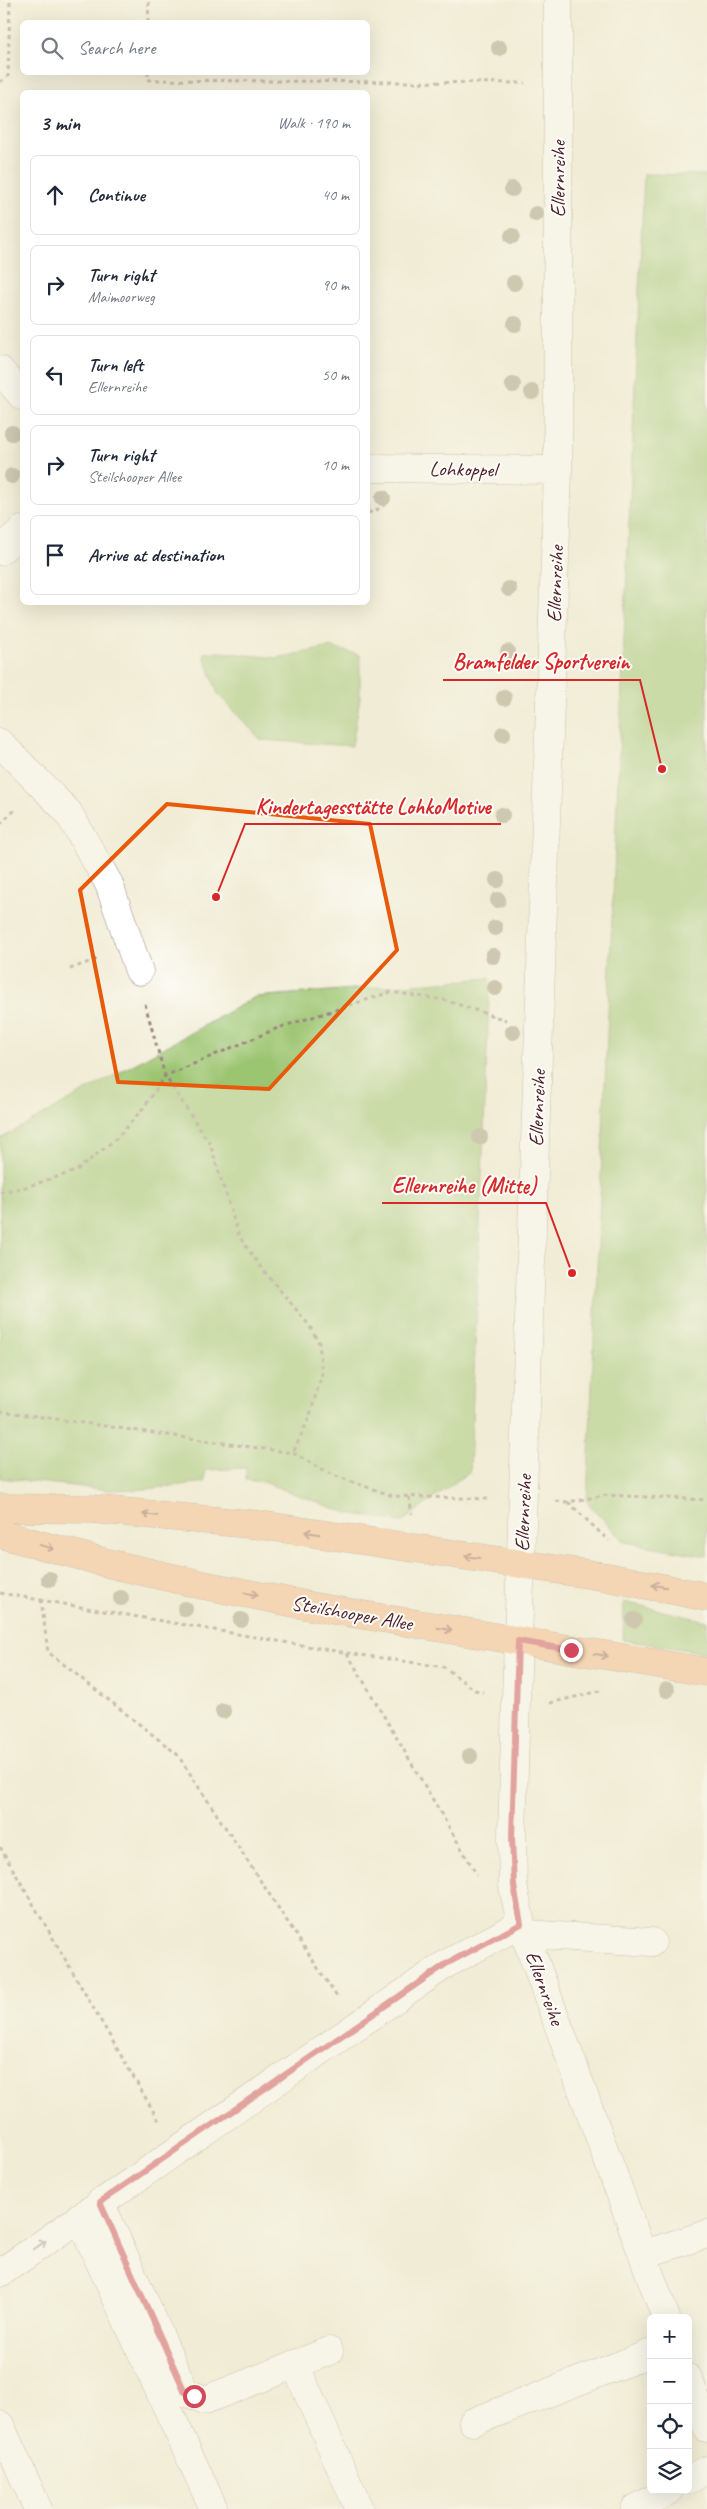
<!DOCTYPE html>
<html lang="en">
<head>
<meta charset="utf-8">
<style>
  :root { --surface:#fff; --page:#f6f6f7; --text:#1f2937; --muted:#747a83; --line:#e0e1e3 }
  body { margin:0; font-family:Caveat,sans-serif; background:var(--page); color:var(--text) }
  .controls { position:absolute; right:15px; bottom:15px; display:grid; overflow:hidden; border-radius:8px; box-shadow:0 5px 20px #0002 }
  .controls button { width:45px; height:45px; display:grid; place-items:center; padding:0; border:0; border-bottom:1px solid var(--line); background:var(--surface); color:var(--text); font:25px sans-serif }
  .stop { position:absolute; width:15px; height:15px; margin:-11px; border:4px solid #d1495b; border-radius:50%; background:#fff }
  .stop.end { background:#d1495b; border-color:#fff; box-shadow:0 1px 5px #0008 }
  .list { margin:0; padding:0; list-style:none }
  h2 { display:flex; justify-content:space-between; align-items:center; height:65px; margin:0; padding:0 20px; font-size:21px }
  h2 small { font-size:16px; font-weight:400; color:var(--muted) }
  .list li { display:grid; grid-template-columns:32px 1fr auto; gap:15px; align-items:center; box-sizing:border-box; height:80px; margin:0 10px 10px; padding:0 10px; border:1px solid var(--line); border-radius:8px }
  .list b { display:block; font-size:19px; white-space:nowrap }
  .list p { margin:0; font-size:16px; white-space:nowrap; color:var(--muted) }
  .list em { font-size:16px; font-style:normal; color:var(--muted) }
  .icon { flex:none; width:28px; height:28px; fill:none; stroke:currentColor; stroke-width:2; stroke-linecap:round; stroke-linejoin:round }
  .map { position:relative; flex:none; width:707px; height:2509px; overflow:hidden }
  .search { position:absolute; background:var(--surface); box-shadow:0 5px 20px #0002; left:20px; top:20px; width:350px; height:55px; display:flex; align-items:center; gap:12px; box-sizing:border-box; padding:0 18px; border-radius:8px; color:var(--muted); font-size:19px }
  .panel { position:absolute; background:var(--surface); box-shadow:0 5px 20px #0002; left:20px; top:90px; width:350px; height:515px; border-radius:8px }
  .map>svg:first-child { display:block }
</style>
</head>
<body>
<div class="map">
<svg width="707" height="2509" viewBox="0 0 707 2509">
  <rect width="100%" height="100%" fill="#fdfcf7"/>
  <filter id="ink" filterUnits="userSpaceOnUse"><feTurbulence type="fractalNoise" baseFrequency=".02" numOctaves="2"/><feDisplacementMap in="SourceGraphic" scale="10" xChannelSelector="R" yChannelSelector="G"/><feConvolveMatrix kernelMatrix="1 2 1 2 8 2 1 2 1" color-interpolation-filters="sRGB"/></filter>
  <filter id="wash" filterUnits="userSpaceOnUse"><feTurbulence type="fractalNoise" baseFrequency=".0096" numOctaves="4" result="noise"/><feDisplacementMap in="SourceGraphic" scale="20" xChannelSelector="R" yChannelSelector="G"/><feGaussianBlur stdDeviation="1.12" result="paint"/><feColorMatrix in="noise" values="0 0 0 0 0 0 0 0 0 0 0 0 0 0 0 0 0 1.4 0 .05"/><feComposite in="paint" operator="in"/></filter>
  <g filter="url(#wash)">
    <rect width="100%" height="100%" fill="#f1ecd5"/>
    <path fill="#9cc571" stroke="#73724e" d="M644 174 707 175V1556L624 1542 587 1502Z
      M330 647 360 655V697L352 746 261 740 218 694 203 653 220 652 277 658Z
      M490 978 470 1471 402 1522 347 1513 263 1482 246 1480V1468L205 1470V1482L147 1489 109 1490 0 1478V1139L255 997Z
      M624 1602 707 1621V1653L623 1640Z"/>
  </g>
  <g filter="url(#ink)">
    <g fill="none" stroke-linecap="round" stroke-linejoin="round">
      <defs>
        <path id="minor" d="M558 0V470L516 1699 512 1837 513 1886 521 1924 666 2318
          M0 370 22 396
          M368 468 558 470
          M0 551 22 530
          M0 743 68 812 109 884 139 971
          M525 1934 652 1942
          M100 2202 185 2392 205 2400 329 2351
          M79 2217 214 2509
          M644 2254 707 2234
          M0 2273 446 1964 521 1924
          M295 2364 359 2509
          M688 2378 707 2428
          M473 2422 651 2353
          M0 2425 38 2509
          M688 2480 707 2470
          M635 2509 670 2490"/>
        <path id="major" d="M0 1508 92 1509 260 1525 607 1577 707 1597
          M0 1534 107 1563 203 1585 315 1607 707 1672"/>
      </defs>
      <use href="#minor" stroke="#9e8680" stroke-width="29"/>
      <use href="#major" stroke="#9e8680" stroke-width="29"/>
      <path stroke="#9e8680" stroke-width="3" stroke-dasharray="4 4" stroke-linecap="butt" d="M148 22 149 0
        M148 72V80L525 83
        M0 82 8 76 10 0
        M368 513 378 509 387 503
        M0 824 17 808
        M70 969 100 958
        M145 1004 165 1076 210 1144 239 1236 259 1265 309 1325 319 1343 322 1374 309 1418 293 1453
        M0 1192 22 1188 76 1171 117 1138 145 1106 165 1076 278 1028 391 992 444 1000 506 1020
        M0 1411 293 1453 333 1475 393 1496 490 1499
        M409 1497 412 1514
        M556 1501 568 1502 607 1495 707 1500
        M568 1502 609 1541
        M0 1593 347 1653 444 1667 475 1690 483 1692
        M41 1599 48 1652 177 1754 337 1997
        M347 1653 477 1875
        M550 1703 600 1691
        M0 1847 159 2121"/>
      <use href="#minor" stroke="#fff" stroke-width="28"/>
      <use href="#major" stroke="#fabb8c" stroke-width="28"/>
    </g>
    <g fill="#a59b85">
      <circle cx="499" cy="48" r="8"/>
      <circle cx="512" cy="189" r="8"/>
      <circle cx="536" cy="214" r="8"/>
      <circle cx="512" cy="236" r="8"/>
      <circle cx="514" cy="283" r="8"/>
      <circle cx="515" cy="324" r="8"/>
      <circle cx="513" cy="385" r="8"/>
      <circle cx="532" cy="392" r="8"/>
      <circle cx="12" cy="433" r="8"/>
      <circle cx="12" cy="476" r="8"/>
      <circle cx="383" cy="498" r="8"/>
      <circle cx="509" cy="589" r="8"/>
      <circle cx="508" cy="652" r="8"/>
      <circle cx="504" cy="698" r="8"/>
      <circle cx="503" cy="734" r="8"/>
      <circle cx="502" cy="815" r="8"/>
      <circle cx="497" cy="880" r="8"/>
      <circle cx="498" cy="900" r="8"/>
      <circle cx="495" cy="928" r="8"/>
      <circle cx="493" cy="956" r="8"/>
      <circle cx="495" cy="988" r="8"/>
      <circle cx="513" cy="1032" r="8"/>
      <circle cx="480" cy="1137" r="8"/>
      <circle cx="49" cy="1579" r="8"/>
      <circle cx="121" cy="1598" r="8"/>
      <circle cx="185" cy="1609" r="8"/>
      <circle cx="241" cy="1620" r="8"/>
      <circle cx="634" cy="1620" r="8"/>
      <circle cx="667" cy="1690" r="8"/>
      <circle cx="223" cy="1711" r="8"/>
      <circle cx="470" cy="1756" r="8"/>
    </g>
    <defs><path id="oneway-shaft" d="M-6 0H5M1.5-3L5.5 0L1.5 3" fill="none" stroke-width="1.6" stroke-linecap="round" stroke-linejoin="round" transform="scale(1.25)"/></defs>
    <g stroke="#996557">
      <use href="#oneway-shaft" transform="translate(150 1515) rotate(-174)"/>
      <use href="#oneway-shaft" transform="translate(312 1533) rotate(-171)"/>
      <use href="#oneway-shaft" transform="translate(47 1547) rotate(15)"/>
      <use href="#oneway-shaft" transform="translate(472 1557) rotate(-172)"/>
      <use href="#oneway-shaft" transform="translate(659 1586) rotate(-170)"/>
      <use href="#oneway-shaft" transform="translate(251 1594) rotate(11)"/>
      <use href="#oneway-shaft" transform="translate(445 1629) rotate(9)"/>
      <use href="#oneway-shaft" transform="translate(601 1655) rotate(10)"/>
    </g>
    <use stroke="#ae9aa0" href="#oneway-shaft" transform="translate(40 2245) rotate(-35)"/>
  </g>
  <g fill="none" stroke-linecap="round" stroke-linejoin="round" filter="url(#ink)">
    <path stroke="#d1495b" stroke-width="6" d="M194 2396 185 2392 100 2202 446 1964 521 1924 514 1886 512 1837 518 1641 571 1650"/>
  </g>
  <path d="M0 0H707V2509H0ZM167 804 370 824 397 950 269 1089 118 1082 80 890Z" fill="#f1ecd5" fill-opacity=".55" fill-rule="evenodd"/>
  <path fill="none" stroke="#e8590c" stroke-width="4" stroke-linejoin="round" d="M167 804 370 824 397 950 269 1089 118 1082 80 890Z"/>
  <g text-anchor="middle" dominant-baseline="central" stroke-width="4" stroke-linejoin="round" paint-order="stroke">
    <g font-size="21" fill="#4a1f2b" stroke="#fdfcf7">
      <text transform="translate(558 179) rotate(-90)">Ellernreihe</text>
      <text transform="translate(463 469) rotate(1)">Lohkoppel</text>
      <text transform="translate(555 584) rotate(-88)">Ellernreihe</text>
      <text transform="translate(537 1108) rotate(-88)">Ellernreihe</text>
      <text transform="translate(523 1513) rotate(-88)">Ellernreihe</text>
      <text transform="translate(352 1613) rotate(10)">Steilshooper Allee</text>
      <text transform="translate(545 1988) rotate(70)">Ellernreihe</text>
    </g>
  </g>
  <path fill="none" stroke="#d62828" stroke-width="2" d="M662 769L640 680H443M216 897L245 824H501M572 1273L546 1203H382"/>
  <g fill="#d62828" stroke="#fdfcf7" stroke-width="2">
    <circle cx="662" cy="769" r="5"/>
    <circle cx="216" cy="897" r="5"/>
    <circle cx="572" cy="1273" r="5"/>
  </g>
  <g font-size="22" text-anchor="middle" font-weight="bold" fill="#d62828" stroke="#fdfcf7" stroke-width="4" stroke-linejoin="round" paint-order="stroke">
    <text x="541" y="669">Bramfelder Sportverein</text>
    <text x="373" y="814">Kindertagesstätte LohkoMotive</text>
    <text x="464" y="1193">Ellernreihe (Mitte)</text>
  </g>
</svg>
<div class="controls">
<button>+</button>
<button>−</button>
<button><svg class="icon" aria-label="locate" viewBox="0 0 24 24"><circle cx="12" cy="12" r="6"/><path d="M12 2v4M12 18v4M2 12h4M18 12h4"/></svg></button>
<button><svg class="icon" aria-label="layers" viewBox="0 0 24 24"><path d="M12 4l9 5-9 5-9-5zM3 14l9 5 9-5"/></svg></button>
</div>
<div class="stop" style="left:194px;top:2396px"></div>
<div class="stop end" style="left:571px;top:1650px"></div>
<div class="search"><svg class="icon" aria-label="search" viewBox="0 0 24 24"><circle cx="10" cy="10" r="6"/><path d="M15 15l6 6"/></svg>Search here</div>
<section class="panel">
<h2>3 min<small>Walk · 190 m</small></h2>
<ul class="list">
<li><svg class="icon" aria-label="ahead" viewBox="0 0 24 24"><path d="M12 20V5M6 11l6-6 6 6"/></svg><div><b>Continue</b></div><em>40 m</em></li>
<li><svg class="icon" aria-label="right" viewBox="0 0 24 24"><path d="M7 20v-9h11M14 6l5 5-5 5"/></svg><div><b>Turn right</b><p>Maimoorweg</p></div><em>90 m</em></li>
<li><svg class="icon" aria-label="left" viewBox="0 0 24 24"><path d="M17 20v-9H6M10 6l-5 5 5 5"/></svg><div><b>Turn left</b><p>Ellernreihe</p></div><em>50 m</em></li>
<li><svg class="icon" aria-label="right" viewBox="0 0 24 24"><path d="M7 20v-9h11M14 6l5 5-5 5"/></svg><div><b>Turn right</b><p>Steilshooper Allee</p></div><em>10 m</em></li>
<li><svg class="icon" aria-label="arrive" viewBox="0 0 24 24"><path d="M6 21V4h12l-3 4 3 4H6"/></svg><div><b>Arrive at destination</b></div></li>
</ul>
</section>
</div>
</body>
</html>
